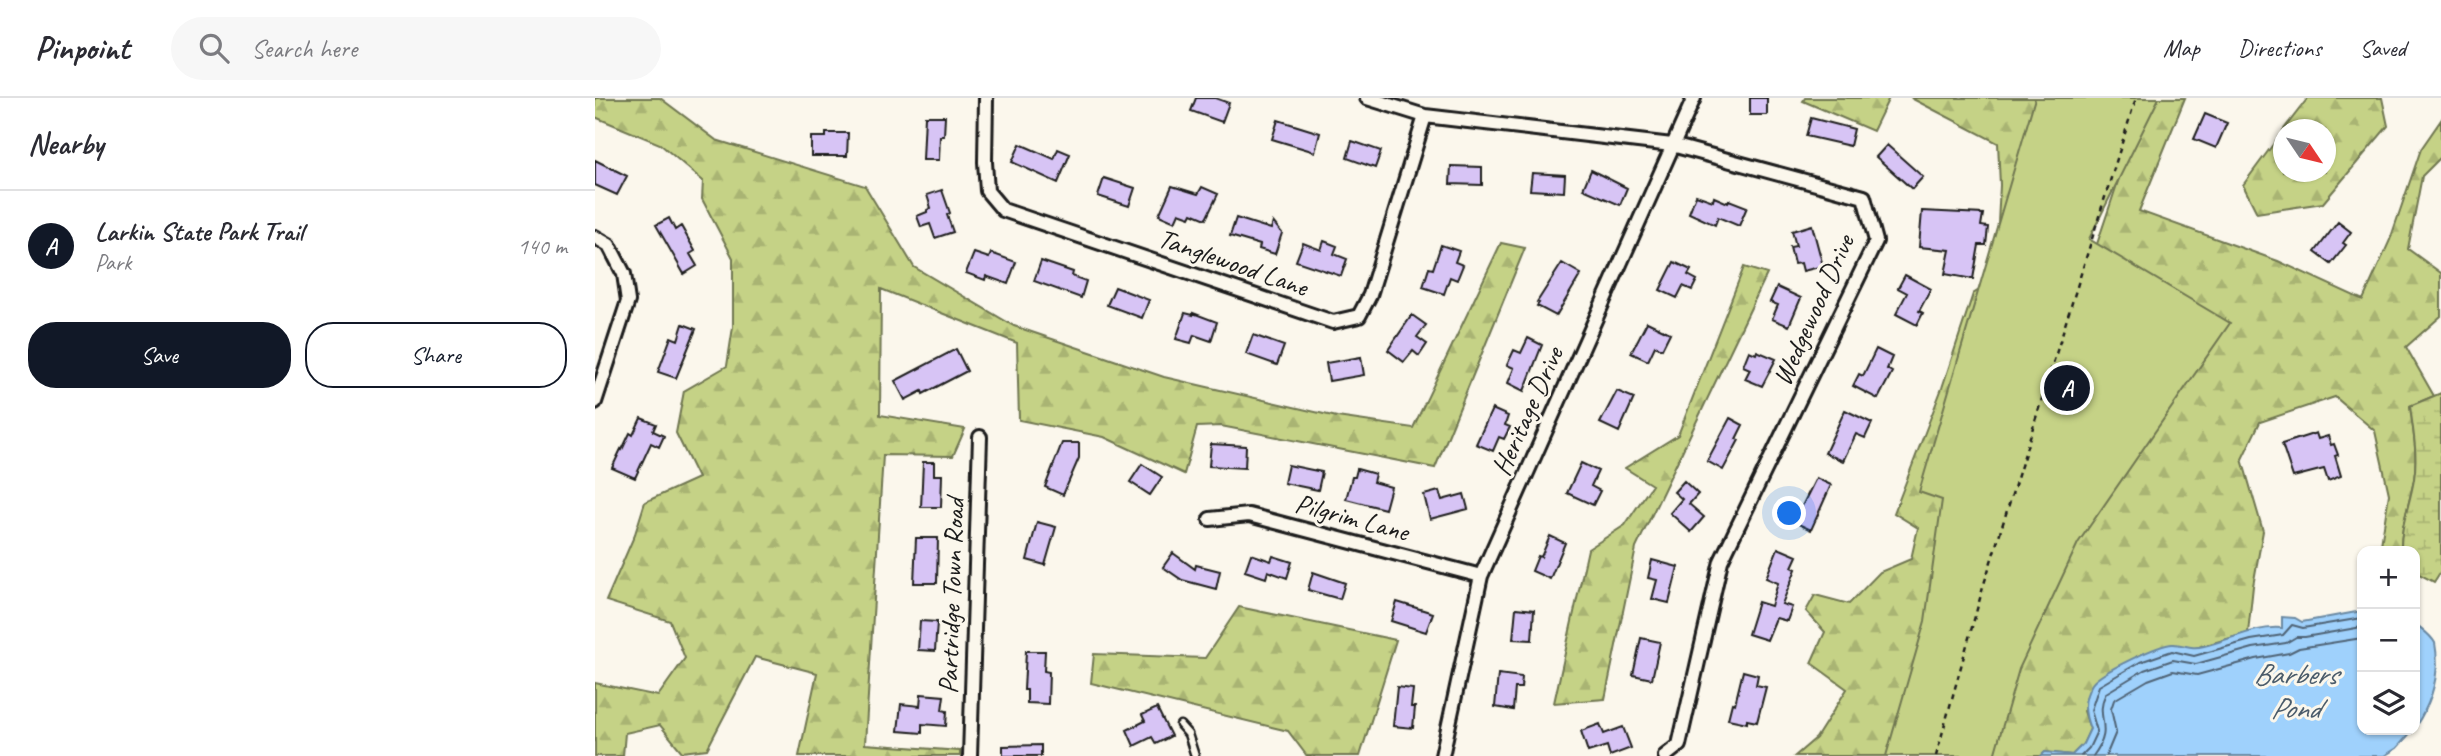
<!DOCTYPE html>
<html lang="en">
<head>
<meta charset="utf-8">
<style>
  :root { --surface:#fff; --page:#f7f7f7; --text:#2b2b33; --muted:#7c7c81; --line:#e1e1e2; --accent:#111827 }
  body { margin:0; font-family:Caveat,sans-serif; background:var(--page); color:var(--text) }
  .controls { position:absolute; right:21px; bottom:21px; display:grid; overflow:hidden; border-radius:14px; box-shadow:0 2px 5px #0004 }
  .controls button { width:63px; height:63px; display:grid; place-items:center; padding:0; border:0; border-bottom:2px solid var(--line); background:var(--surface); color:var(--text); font:35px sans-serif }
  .compass { position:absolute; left:1678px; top:21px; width:63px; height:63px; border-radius:50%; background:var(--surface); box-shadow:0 2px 5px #0004; rotate:125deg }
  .you { position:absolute; left:1195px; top:416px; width:24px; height:24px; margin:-18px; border:5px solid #fff; border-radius:50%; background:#1a73e8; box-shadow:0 0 0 10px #1a73e833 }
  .badge { display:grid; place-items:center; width:46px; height:46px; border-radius:50%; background:var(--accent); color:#fff; font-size:23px; font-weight:700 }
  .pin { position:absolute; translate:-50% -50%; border:4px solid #fff; box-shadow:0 2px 7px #0006 }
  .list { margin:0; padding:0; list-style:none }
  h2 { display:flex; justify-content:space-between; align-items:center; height:91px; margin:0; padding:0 28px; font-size:30px }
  h2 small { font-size:23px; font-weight:400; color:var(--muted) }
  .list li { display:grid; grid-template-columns:46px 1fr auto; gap:21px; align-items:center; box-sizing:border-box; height:112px; padding:0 28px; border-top:2px solid var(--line) }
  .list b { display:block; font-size:26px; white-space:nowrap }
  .list p { margin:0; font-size:23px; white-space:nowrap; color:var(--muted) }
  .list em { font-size:23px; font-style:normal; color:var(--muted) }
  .actions { display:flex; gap:14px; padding:21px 28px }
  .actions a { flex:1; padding:16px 0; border:2px solid var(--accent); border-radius:28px; text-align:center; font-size:24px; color:var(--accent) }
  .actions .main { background:var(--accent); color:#fff }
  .icon { flex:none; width:38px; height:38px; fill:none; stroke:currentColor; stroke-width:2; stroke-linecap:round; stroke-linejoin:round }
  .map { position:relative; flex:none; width:1846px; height:658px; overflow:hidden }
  header { display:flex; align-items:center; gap:42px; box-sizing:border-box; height:98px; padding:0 35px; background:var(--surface); border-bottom:2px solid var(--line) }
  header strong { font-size:33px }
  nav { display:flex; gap:38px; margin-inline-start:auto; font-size:24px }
  .search { width:490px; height:63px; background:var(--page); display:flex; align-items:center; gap:18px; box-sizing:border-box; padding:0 24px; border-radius:38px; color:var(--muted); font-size:26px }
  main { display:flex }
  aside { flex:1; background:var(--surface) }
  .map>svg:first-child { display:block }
</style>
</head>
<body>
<header>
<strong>Pinpoint</strong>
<div class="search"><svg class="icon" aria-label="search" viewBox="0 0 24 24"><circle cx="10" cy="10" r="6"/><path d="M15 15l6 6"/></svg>Search here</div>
<nav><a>Map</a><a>Directions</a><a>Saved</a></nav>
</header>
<main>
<aside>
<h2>Nearby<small></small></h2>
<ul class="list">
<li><span class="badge">A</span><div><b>Larkin State Park Trail</b><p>Park</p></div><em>140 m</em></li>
</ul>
<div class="actions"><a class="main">Save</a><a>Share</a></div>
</aside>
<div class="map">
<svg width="1846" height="658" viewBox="0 0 1846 658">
  <defs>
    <pattern id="forest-firs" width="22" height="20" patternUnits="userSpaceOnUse" patternTransform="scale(1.75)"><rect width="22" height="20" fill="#c5d286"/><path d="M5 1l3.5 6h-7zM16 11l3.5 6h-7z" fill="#a9b473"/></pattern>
    <pattern id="wetland-marsh" width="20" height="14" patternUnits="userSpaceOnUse" patternTransform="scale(1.75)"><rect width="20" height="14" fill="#c5d286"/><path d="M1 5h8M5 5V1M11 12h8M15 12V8" fill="none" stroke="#a9b473"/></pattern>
  </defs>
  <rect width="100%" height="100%" fill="#fbf7ec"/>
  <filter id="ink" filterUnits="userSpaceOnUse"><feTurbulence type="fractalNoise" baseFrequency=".0143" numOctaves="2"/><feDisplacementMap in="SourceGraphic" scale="14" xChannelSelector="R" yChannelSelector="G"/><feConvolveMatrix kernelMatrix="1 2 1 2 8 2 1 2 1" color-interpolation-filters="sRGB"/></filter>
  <g filter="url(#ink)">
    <path fill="url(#forest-firs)" stroke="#707751" stroke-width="2" d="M0 0H65L121 42 270 88 319 169 419 228 569 279 742 319 818 330 906 145 930 150 840 370 626 328 602 329 589 376 509 339 424 322 422 245 286 191 285 317 370 331 358 358 288 357 270 646 365 653V658H204L222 575 160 559 112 651 87 654 65 627 30 635 28 658H0V585L63 598 90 560 75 523 11 503 40 436 50 404 103 380 81 335 89 293 132 268 138 229V160L107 101 108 83 65 46 0 19Z
      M1210 0H1294L1278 33 1208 3Z
      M1316 0H1531L1329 658H1200L1221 640 1252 591 1216 565 1230 534 1211 513 1220 497 1254 506 1285 474 1316 461 1323 430 1299 415 1347 290 1378 196 1400 182 1405 87 1403 45Z
      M1551 0H1590L1544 113 1683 163 1768 202 1795 142 1826 51 1846 22V59L1827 78 1813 151 1846 175V218L1811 249 1839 298 1815 308C1818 332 1823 358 1819 381 1815 406 1805 429 1806 453H1792L1786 447 1794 396 1780 333 1740 299 1665 324 1647 361 1668 433 1658 488 1653 535 1597 551 1578 546 1542 558 1489 613 1495 631 1488 646 1477 657 1450 654 1446 658H1349L1502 146Z
      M1713 0H1787L1793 28 1728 105 1662 115 1648 87 1688 33V74H1730V32L1689 31Z
      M1149 169 1172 176 1041 450 1010 601 959 605 993 451 1030 427 1057 387 1030 370 1083 337Z
      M644 509 801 542 765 658H712L693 633 496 585 499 556 610 560Z"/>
    <path fill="url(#wetland-marsh)" stroke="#707751" stroke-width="2" d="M1846 295V473L1839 484 1820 474V453H1806C1805 429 1815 406 1819 381 1823 357 1818 332 1815 308Z"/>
    <path fill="#c5d286" stroke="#707751" stroke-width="2" d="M1440 0H1564L1494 141 1635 225 1483 445 1424 571 1399 658H1291L1330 523 1347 402 1324 394Z"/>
    <path fill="#9fd1fc" stroke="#6b89a2" stroke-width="2" d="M1767 513V632H1818L1802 650 1789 658H1446L1450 654 1477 657 1488 646 1495 631C1489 615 1487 602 1497 586 1504 575 1564 546 1578 546 1590 546 1595 552 1609 548 1633 543 1662 527 1687 530V519L1700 520 1707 524Z
      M1820 525C1826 531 1836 537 1840 545 1846 577 1837 604 1820 629Z"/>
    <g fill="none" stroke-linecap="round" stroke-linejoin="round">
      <path stroke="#506476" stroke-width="2" d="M1486 658 1494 650 1502 633 1496 612 1504 588 1545 564 1577 553 1599 558 1656 542 1688 537 1697 527 1708 530 1767 520
        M1498 658C1521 628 1498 621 1511 595L1549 572 1578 562 1601 566 1658 550 1691 545 1701 539H1710L1767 529
        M1511 658 1521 634 1516 611 1519 602 1553 582 1578 573 1602 577 1661 561 1694 555 1704 550 1767 540"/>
    </g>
    <path fill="#d7c4f5" stroke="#1c1c1c" stroke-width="2" d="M601 0H620L634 5 627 24 596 13Z
      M1155 0H1172V17H1155Z
      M1610 16 1632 25 1621 50 1599 41Z
      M330 18H350L349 38H345L344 62H328Z
      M1216 20 1259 31 1255 48 1211 38Z
      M683 22 725 35 720 54 677 41Z
      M231 35H253L252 58H216V39H231Z
      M757 43 786 53 780 70 752 60Z
      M425 46 459 61 463 51 475 56 463 85 417 64Z
      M1292 47 1328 79 1317 91 1281 59Z
      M0 62 32 78 22 97 0 87Z
      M856 68 887 69V87L855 86Z
      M996 72 1032 90 1025 107 988 91Z
      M937 75 970 77 969 94 935 92Z
      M509 80 540 90 534 108 503 98Z
      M577 88 603 96 607 89 623 96 611 121 597 115 595 119 584 115 580 124 564 117Z
      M347 92 355 115 352 117 358 134 340 140 335 126 326 129 322 118 332 114V112L336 110 332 97Z
      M1101 97 1118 103 1119 99 1133 105 1134 102 1152 109 1144 128 1123 119 1120 127 1094 115Z
      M1327 113 1388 116 1386 128 1393 129 1391 147H1384L1378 181 1350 176 1355 152 1324 149Z
      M74 120 80 132 86 128 100 153 95 156 102 168 89 176 61 127Z
      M641 120 676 131 678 124 687 135 680 156 664 151 665 147 635 138Z
      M1743 124 1756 134 1748 145 1751 147 1736 166 1720 154Z
      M1217 127 1228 168 1208 173 1206 165 1199 166 1195 149 1201 148 1197 133Z
      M729 143 742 148 739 156 752 161 746 178 701 163 708 145 726 152Z
      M846 147 864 153 860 164 868 167 862 182 855 179 849 196 828 189 834 170 838 171Z
      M379 155 394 160 396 155 421 164 413 186 391 178 390 182 371 175Z
      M446 163 478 174 477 178 491 183 486 200 439 183Z
      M1079 164 1096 172 1093 177 1102 182 1097 192 1088 188 1082 200 1065 192Z
      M967 165 986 176 961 218 942 208 944 205 942 204Z
      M1310 177 1336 191 1324 213 1328 215 1322 227 1301 216 1312 195 1303 190Z
      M520 189 554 202 547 220 512 207Z
      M1182 189 1206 200 1194 228 1177 221 1183 207 1175 204Z
      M590 215 598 217V215L622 224 616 243 599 237 596 245 581 241Z
      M817 217 831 227 822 239 832 246 824 258 818 253 809 264 793 252Z
      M1052 224 1075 235 1067 251 1060 248 1053 263 1036 255Z
      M88 226 101 231 81 280 63 274 76 239 83 242Z
      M658 237 689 248 682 267 651 256Z
      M933 240 947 247 929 293 913 285 919 270 912 267 919 252 926 255Z
      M361 251 372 273 328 296 327 293 310 302 300 283Z
      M1281 251 1297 259 1292 271 1297 274 1283 301 1258 288 1264 276 1268 278Z
      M1154 253 1161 256 1162 253 1181 261 1167 288 1150 281 1155 271 1148 268Z
      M766 259 769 277 734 283 731 265Z
      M1022 293 1039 300 1024 334 1005 325Z
      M897 311 913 318 910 327 915 329 909 341 904 339 898 353 881 346Z
      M1250 312 1277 325 1270 340 1261 336 1248 363 1230 355Z
      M46 320 61 326 58 333 69 338 64 349 56 345 40 380 17 370 26 351 27 352 35 335 38 337Z
      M1135 320 1148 327 1141 341 1144 342 1128 372 1112 363Z
      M1721 335 1723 341 1733 338 1736 347 1739 346 1743 357 1740 358 1746 378 1733 383 1729 371 1698 379 1687 346Z
      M467 345H484V360L468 397 450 389Z
      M616 346 651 348 650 370 614 368Z
      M328 364H339V377H347L346 409H326Z
      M986 365 1003 373 996 388 1005 393 998 407 972 395Z
      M547 366 567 379 555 397 535 384Z
      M693 367 727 374 723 392 689 385Z
      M762 371 780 376 778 384 796 389 790 411 751 401 757 379H760Z
      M1221 380 1236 387 1216 432 1199 424Z
      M1089 383 1103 396 1094 406 1109 419 1096 434 1075 415 1087 401 1079 394Z
      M844 393 847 402 869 396 873 411 835 421 829 397Z
      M442 424 461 429 450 467 432 462Z
      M955 438 970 445 955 481 937 473 943 458 946 459Z
      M321 440H343L342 485H319Z
      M1183 450 1202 458 1197 469 1201 471 1187 506 1197 509 1192 523 1181 520 1172 542 1153 536 1163 504 1176 508 1183 485 1171 480Z
      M578 455 600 471 601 467 625 473 621 491 587 482 568 469Z
      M656 456 676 463 678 458 697 464 692 480 673 473 671 480 650 473Z
      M1057 462 1083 469 1074 505 1057 501 1062 482 1053 480Z
      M718 474 750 485 745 501 713 492Z
      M802 504 838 515 831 534 796 523Z
      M921 510 939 512 937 542 918 541Z
      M325 523 342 524 340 553 323 552Z
      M1046 540 1065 544 1057 581 1038 577Z
      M431 553H450L449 573 454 574 453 606 432 605V592H429Z
      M1148 573 1163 577 1161 587 1171 589 1162 624 1152 622V625L1133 621 1137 605 1140 606Z
      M903 576 927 579 926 590H920L918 612 900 609Z
      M802 589 818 591 816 609H820L818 630 798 628Z
      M326 596 349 598 347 612 352 613 351 628 327 626V635L303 633 306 606 325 608Z
      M562 610 576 638 561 646 557 639 539 648 532 632 550 623 547 617Z
      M1005 626 1009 636 1028 629 1036 650 1015 658 1012 648 993 654 986 633Z
      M446 647V658H408V648Z"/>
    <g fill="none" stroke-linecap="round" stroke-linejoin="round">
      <defs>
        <path id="lane" d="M585 627 593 636 600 658"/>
        <path id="street" d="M391 0 390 64 392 93 408 112 738 224 764 218 775 197 830 18
          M772 0 830 18 1077 47 1269 99 1281 143 1126 463 1084 647 1070 658
          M0 139 14 147 29 176 33 203 0 304
          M615 421 654 417 886 478
          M375 658 385 339
          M847 658 886 478 1099 0"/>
      </defs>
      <use href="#lane" stroke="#1c1c1c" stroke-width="11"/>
      <use href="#street" stroke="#1c1c1c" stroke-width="18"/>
      <path stroke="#1c1c1c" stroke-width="2.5" stroke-dasharray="5 5" stroke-linecap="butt" d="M1341 658 1389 486 1541 0"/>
      <use href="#lane" stroke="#fbf7ec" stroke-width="6"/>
      <use href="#street" stroke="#fbf7ec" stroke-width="12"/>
    </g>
  </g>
  <g text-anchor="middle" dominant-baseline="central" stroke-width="6" stroke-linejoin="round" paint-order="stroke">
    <g font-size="28" fill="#1c1c1c" stroke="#fbf7ec">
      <text transform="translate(638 164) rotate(19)">Tanglewood Lane</text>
      <text transform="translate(1218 212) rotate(-66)">Wedgewood Drive</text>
      <text transform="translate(932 313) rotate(-66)">Heritage Drive</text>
      <text transform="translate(757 419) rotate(15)">Pilgrim Lane</text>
      <text transform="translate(356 498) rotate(-88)">Partridge Town Road</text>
    </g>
    <g font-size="30" font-style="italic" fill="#4a5b6a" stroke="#fbf7ec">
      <text x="1700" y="576">Barbers<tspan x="1700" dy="34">Pond</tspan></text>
    </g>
  </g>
</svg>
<div class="controls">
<button>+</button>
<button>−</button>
<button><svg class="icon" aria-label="layers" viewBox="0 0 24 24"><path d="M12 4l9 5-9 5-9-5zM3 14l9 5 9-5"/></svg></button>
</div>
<svg class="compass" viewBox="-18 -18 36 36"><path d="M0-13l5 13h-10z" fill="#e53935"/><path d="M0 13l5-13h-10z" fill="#7c7c81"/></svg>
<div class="you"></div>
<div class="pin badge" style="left:1472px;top:290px">A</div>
</div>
</main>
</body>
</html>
